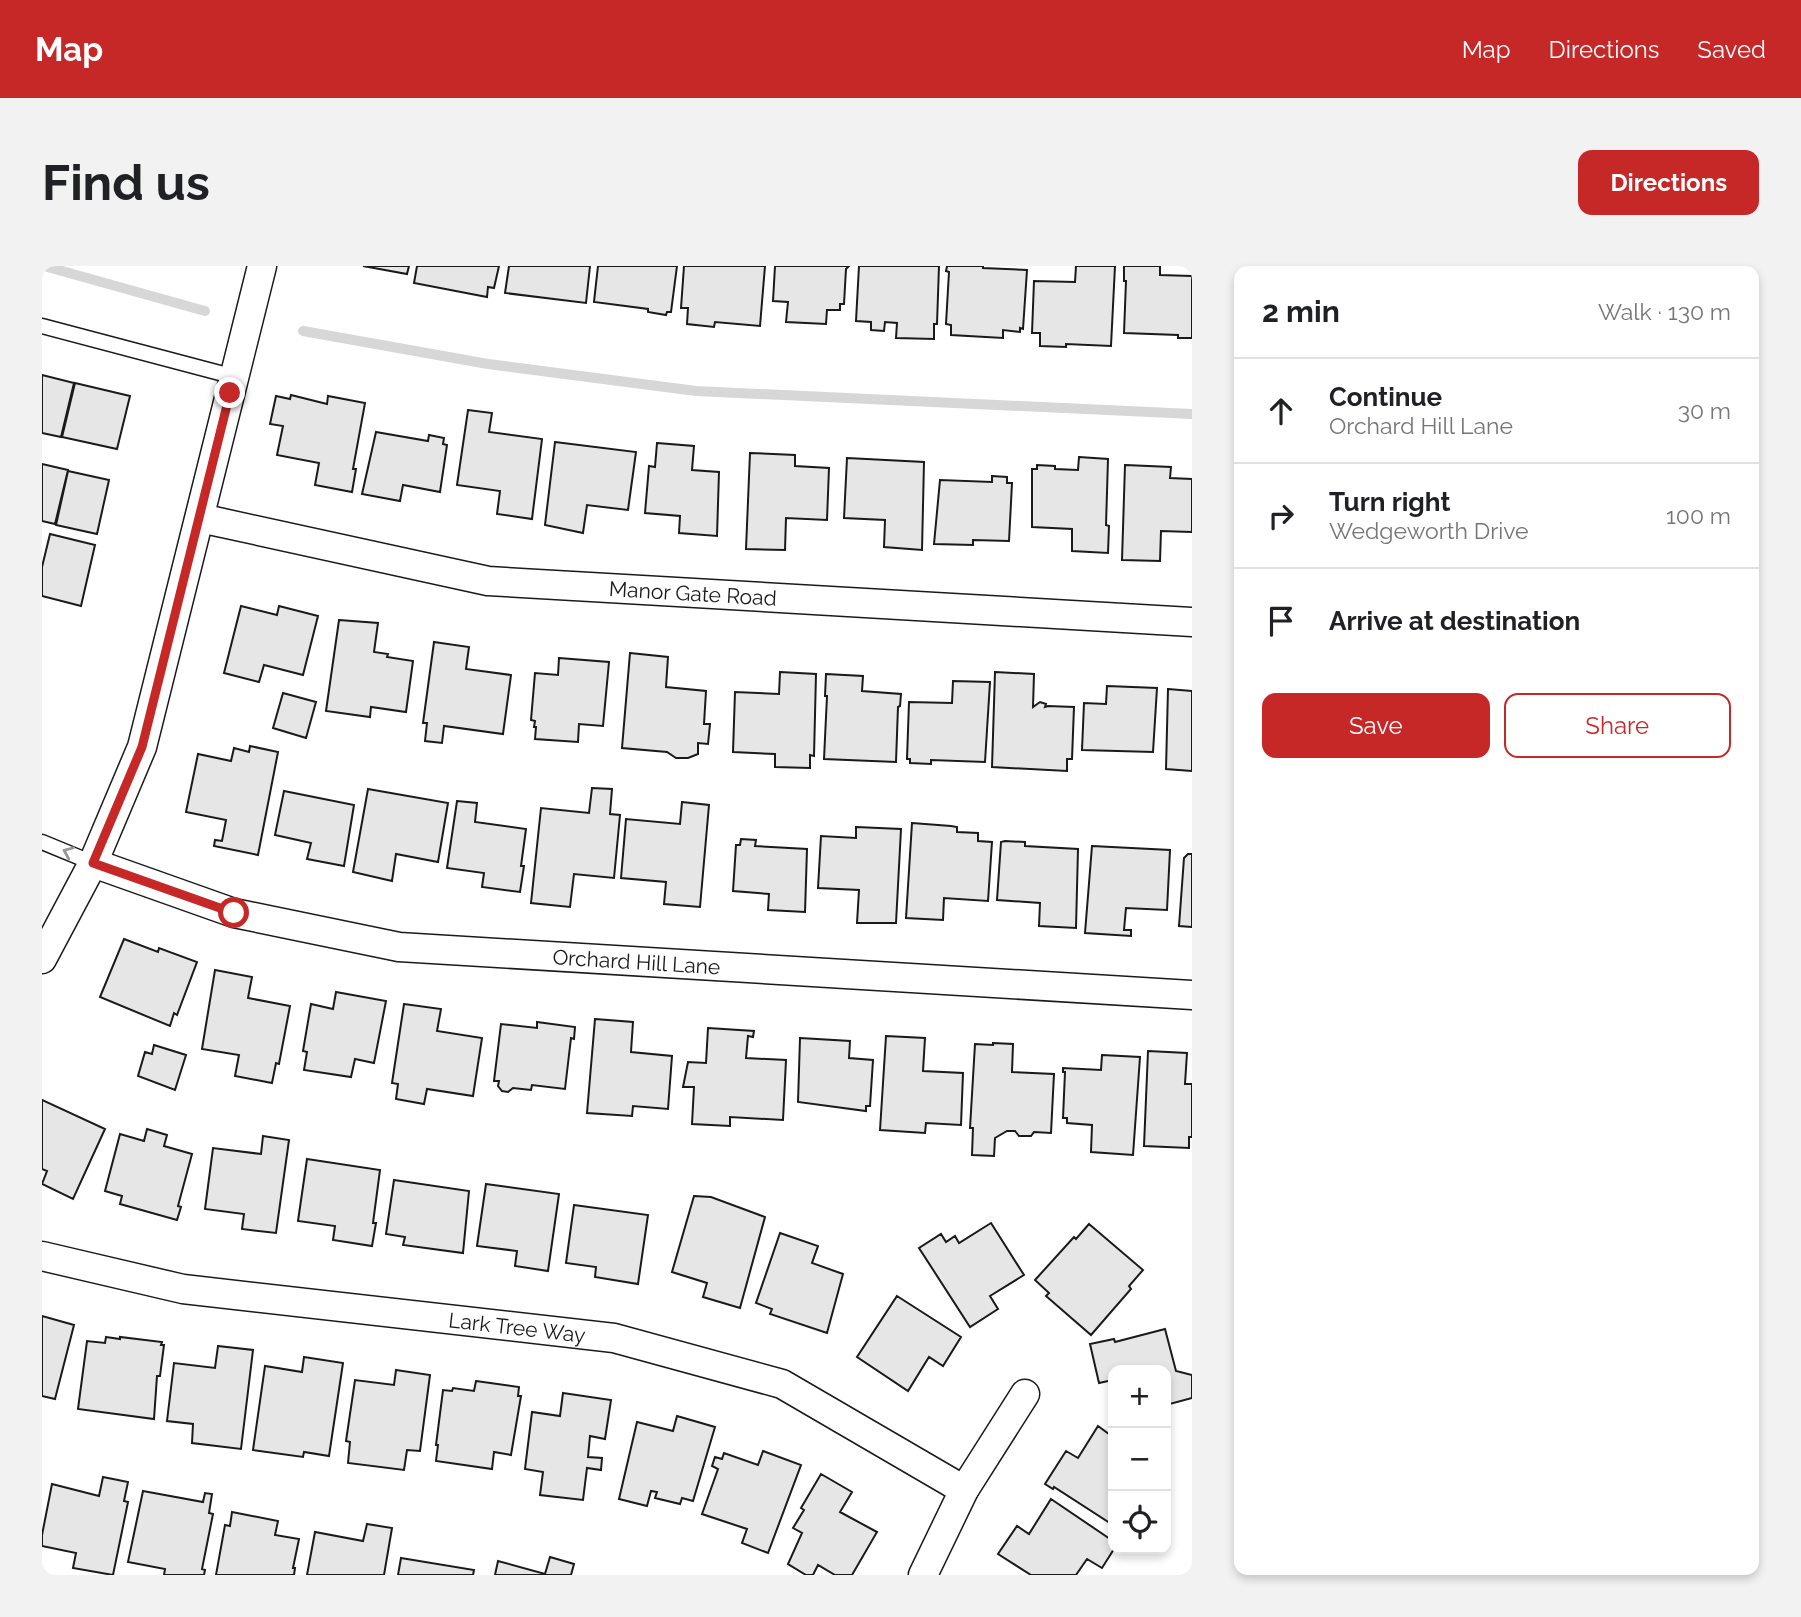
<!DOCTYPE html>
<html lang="en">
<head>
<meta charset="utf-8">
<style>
  :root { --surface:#fff; --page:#f2f2f2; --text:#202124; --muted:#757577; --line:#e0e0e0; --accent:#c62828 }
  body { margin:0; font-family:Raleway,sans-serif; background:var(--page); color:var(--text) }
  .controls { position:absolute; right:21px; bottom:21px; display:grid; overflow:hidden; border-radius:14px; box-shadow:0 4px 10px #0003 }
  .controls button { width:63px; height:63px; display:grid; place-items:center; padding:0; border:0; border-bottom:2px solid var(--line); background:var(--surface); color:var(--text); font:35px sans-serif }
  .stop { position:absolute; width:21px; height:21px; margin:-16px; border:5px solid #c62828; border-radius:50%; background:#fff }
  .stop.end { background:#c62828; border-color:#fff; box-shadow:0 2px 7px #0008 }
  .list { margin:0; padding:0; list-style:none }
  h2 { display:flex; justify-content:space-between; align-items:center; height:91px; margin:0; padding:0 28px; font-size:30px }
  h2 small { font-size:23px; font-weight:400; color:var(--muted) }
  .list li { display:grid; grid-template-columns:46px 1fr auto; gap:21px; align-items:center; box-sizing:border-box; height:105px; padding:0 28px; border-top:2px solid var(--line) }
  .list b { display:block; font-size:26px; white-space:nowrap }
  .list p { margin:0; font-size:23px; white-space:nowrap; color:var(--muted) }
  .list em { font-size:23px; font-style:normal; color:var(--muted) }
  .actions { display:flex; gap:14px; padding:21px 28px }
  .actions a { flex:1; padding:16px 0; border:2px solid var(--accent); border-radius:14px; text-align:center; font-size:24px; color:var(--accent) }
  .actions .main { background:var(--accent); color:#fff }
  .icon { flex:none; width:38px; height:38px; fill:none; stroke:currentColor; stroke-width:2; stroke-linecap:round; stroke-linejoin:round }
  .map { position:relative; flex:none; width:1150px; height:1309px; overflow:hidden; border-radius:14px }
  header { display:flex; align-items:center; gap:42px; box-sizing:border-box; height:98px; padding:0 35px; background:var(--accent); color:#fff }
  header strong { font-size:33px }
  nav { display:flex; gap:38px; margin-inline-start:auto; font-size:24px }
  .intro { display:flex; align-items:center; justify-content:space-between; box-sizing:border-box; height:168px; padding:0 42px }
  h1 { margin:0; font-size:49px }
  .button { padding:18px 32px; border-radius:14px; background:var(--accent); color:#fff; font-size:24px; font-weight:700 }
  main { display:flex; gap:42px; padding:0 42px }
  aside { flex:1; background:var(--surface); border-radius:14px; box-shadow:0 4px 10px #0003 }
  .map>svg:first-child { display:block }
</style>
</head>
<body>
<header>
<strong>Map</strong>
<nav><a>Map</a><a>Directions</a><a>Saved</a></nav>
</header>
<div class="intro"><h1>Find us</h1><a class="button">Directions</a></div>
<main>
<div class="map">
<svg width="1150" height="1309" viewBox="0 0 1150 1309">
  <rect width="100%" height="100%" fill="#fff"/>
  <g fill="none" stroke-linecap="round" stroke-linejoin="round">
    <path stroke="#d7d7d7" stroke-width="10" d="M2 0 163 45
      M261 65 446 98 654 125 1150 148"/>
  </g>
  <path fill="#e6e6e6" stroke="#1a1a1a" stroke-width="2" d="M321 0H367L365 8Z
    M375 0H457L452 22 446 21 445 31 372 17Z
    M467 0H548L544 37 463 27Z
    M556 0H635L629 46H625L624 49 606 46V43L552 36Z
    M642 0H723L718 60 673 56 672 61 645 58 646 42H639Z
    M733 0H807L804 3 802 38H798V44H785L784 58 744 56 746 36 731 35Z
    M817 0H897L895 58H892V73L854 72 855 57 843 56 842 65 829 64V56L814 55Z
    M905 0H941V2L985 4 981 63 978 62V66L961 64V72L909 69V59L904 58 907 6 904 5Z
    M1034 0H1073L1069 80 1024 78V81L998 80V67H990L992 15 1033 16Z
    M1082 0H1118V9L1150 10V72H1136V69L1082 67 1084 15H1082Z
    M0 109 32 117 19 171 0 167Z
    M33 117 88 130 75 183 20 171Z
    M249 129 285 138 286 130 323 137 311 203H314L310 226 273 219 277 197 235 189 241 160 228 158 234 130 248 133Z
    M426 144 450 147 447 166 500 173 490 253 455 248 458 225 415 219Z
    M334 166 386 175 387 169 402 172 401 178 405 179 398 226 361 219 358 235 320 228Z
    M513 176 594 186 586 244 545 239 541 267 503 259Z
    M615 177 652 180 650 204 677 206 675 270 637 267 638 250 603 247 607 200 613 201Z
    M708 187 753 189V200L787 202 785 254 744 252 743 284 704 283Z
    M1037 191 1066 193 1064 259 1067 260 1066 287 1030 285V263L990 261V203H995V199L1013 200V203L1036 204Z
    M805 192 882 196 880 284 842 281 843 254 802 252Z
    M0 198 26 204 13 258 0 255Z
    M1083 199 1129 201 1128 212 1150 213V266L1119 265 1118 295 1080 294Z
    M26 205 67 214 55 268 14 259Z
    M950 210 965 211V217H970L967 275 931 274V279L892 278 898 214 950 216Z
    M8 268 53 279 39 340 0 330V301Z
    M199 340 235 349 237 340 276 350 261 409 222 399 217 416 182 407Z
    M297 354 336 357 332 386 346 388 345 391 371 395 364 446 329 441 328 451 284 445Z
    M392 376 427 381 424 403 469 409 461 468 402 460 400 477 383 475 385 457H381Z
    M588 387 626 391 624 421 664 425 662 458H668L666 478 656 477V488L646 492H634L625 486 580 482Z
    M517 392 567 396 561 460 537 458 536 476 493 473 494 461H492L493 455 489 454 493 407 516 409Z
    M738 406 774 408 772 490 768 489V502L733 501V488L691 486 693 426 737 428Z
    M953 406 992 408 991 441 998 436 1004 438 1003 441 1006 440 1032 441 1030 493H1025V505L950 501Z
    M784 408 821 410 820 425 859 428 858 440 856 441 854 496 782 493 785 430H783Z
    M911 415 948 416 943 496 889 494V498L868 497V493H865L867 436 910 437Z
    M1065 420 1115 422 1111 486 1040 484 1042 437 1064 438Z
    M1126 423 1150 425V505L1124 503Z
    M241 427 274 436 264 472 231 462Z
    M208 480 236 486 216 589 172 580 173 574 180 575 184 554 144 546 156 488 189 495 192 482 207 486Z
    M550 522 570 523 568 548 578 549 572 612 532 608 528 641 489 637 499 542 547 547Z
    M326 523 406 537 396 596 354 588 350 615 311 606Z
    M242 525 312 539 302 600 265 593 269 577 233 569Z
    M415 535 435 537 433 556 484 563 479 600H482L478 626 440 621 442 607 405 602Z
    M640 536 667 539 658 641 622 638 624 616 579 612 584 553 638 558Z
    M870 557 909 560 915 561V566L936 567V575L950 576 946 635 902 632 901 654 864 652Z
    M814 561 859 563 854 657H815L817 624 776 622 779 570 814 572Z
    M699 573 714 574 713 580 765 583 763 646 726 644 727 628 691 625 694 579H698Z
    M963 575 983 576V580L1036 583 1034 662 997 660 998 637 955 634 959 576Z
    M1050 580 1128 584 1125 644 1084 642 1082 664H1089V670L1043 667Z
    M1146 588H1150V661L1137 660 1142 592Z
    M82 673 116 686 117 682 155 696 135 749 132 747 128 760 58 731Z
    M173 704 210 711 206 732 248 740 237 798 234 797 230 817 193 810 197 789 160 783Z
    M294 726 344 735 332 797 313 793 309 811 262 804 265 786 261 785 269 738 291 743Z
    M362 738 399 743 395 765 440 772 431 830 385 823 382 838 354 833 356 818 350 817Z
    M553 753 591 756 589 786 630 790 626 843 591 840 590 850 545 847Z
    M495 756 533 761 532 773 529 772 523 823 490 819 489 824 471 822 466 826 460 825 456 820 457 815H452L459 758 495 762Z
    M666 762 712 765 711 771 706 770 704 792 744 794 741 854 688 851V860L650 858 652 821H641L646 796 664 797Z
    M844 770 883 772 881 805 921 807 919 859 884 857 883 867 838 864Z
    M758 772 808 775 807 792 831 794 828 840H824V845L756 836Z
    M951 777 971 778 970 806 1012 808 1009 867 992 866 989 870H977L973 865H965L953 872 952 890 930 889 931 862H928L933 778 951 779Z
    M112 779 144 789 133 824 96 810 103 786 110 788Z
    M1106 785 1145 787 1143 818H1150V871H1147V882L1102 880Z
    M1060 789 1098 791 1091 889 1049 886 1050 859 1025 857V852H1021L1023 806H1021V802L1059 804Z
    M0 834 63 863 31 933 0 918 5 905 0 903Z
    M105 863 125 869 122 880 150 888 136 940 139 941 135 954 78 938 80 930 63 925 78 868 102 875Z
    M221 870 247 874 234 967 200 963 202 948 163 943 171 882 219 888Z
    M265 893 338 904 331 957H334L330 980 291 974 293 960 256 955Z
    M352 914 427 925 421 987 361 979 363 971 344 968Z
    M444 918 517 928 506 1005 473 1000 475 985 435 980Z
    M652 930 669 931 723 951 698 1042 661 1031 665 1017 630 1006Z
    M532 939 606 949 596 1018 553 1011 554 1001 524 997Z
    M949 957 982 1009 948 1030 956 1043 928 1061 877 982 899 968 904 976 913 970 917 977Z
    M1047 958 1101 1004 1087 1020 1089 1023 1049 1069 1004 1030 1007 1027 993 1014 1032 971 1034 973Z
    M738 967 776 980 770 997 801 1008 785 1067 728 1048 730 1043 714 1037Z
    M855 1030 919 1071 901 1100 887 1091 866 1125 815 1091Z
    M0 1050 32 1059 13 1133 0 1130Z
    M1123 1063 1134 1105 1150 1109V1132L1124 1139V1104H1071V1114L1057 1117 1048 1078 1072 1073 1073 1076Z
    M64 1071 78 1073V1071L120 1076 119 1079H122L118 1110H115L112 1153 36 1143 45 1075 63 1077Z
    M176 1080 211 1084 199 1183 150 1177 151 1158 125 1155 132 1097 173 1102Z
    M262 1091 301 1097 287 1190 262 1186 261 1191 211 1184 223 1100 260 1106Z
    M354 1104 388 1109 378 1185 365 1184 362 1204 306 1197 308 1176 304 1175 313 1114 352 1119Z
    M434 1115 477 1121 476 1130H479L469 1189 452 1186 450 1203 394 1195 396 1179H394L401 1124 410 1125 411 1122 432 1125Z
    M521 1127 569 1134 563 1173 548 1170 546 1191 560 1192 559 1204 545 1202 541 1234 498 1229 501 1206 483 1203 490 1146 518 1150Z
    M635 1150 673 1161 651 1235 640 1232 638 1238 613 1232 615 1226 609 1225 605 1240 577 1233 595 1156 631 1165Z
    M1056 1160 1067 1168 1069 1165 1071 1166V1259L1012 1221 1011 1223 1003 1218 1024 1185 1036 1192Z
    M721 1185 759 1199 726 1287 700 1277 705 1263 660 1248 676 1203 670 1200 673 1191 680 1193 682 1187 716 1199Z
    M779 1208 810 1226 798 1246 835 1266 810 1309H793L776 1299 771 1309H764L746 1298 760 1267 751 1262 762 1244 759 1242Z
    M61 1211 86 1216 82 1235 86 1236 71 1309 31 1302 34 1287 0 1280V1269L10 1218 57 1230Z
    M101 1225 161 1236 163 1227 170 1228 167 1247 171 1248 160 1303 163 1304 162 1309H122L123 1303 86 1296Z
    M1009 1233 1071 1275 1072 1283 1060 1302 1045 1293 1034 1309H989L956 1288 975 1260 987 1268Z
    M190 1246 236 1255 233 1269 257 1273 251 1302H253L252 1309H174L183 1259 188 1260Z
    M325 1258 350 1262 342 1309H265L273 1266 321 1275Z
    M508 1291 532 1298 529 1309H453L456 1295 503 1308Z
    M359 1292 432 1304 431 1309H356Z"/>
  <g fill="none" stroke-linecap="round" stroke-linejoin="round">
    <defs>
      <path id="lane" d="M0 60 193 111
        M0 576 51 597"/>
      <g id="street">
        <path id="s1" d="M158 252 446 315 1150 356"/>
        <path id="s2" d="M51 597 192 647 357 681 1150 729"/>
        <path d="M0 693 51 597 100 481 220 0"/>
        <path id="s3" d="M0 990 141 1023 572 1072 740 1118 922 1224"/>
        <path d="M881 1309 922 1224 983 1128"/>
      </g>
    </defs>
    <use href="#lane" stroke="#1a1a1a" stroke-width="17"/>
    <use href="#street" stroke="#1a1a1a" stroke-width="31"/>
    <use href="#lane" stroke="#fff" stroke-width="14"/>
    <use href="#street" stroke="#fff" stroke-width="28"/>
  </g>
  <defs><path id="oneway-chevron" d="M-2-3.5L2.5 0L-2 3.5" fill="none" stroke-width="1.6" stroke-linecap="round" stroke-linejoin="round" transform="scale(1.75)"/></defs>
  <use stroke="#989898" href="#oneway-chevron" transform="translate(26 586) rotate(-157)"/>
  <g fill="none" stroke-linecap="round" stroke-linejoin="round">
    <path stroke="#c62828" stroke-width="9" d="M188 127 100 481 51 597 192 647"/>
  </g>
  <g text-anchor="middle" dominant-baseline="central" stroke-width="5" stroke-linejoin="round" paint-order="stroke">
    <g font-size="21" fill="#1a1a1a" stroke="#fff">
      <text stroke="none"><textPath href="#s1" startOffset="500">Manor Gate Road</textPath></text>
      <text stroke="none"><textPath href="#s2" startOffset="556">Orchard Hill Lane</textPath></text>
      <text stroke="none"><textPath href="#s3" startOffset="481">Lark Tree Way</textPath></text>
    </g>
  </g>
</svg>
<div class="controls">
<button>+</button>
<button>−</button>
<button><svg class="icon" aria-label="locate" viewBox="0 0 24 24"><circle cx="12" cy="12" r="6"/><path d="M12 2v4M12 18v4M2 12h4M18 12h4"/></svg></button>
</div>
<div class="stop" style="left:192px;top:647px"></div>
<div class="stop end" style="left:188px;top:127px"></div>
</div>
<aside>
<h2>2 min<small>Walk · 130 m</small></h2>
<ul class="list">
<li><svg class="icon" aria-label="ahead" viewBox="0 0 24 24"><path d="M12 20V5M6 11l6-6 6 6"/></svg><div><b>Continue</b><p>Orchard Hill Lane</p></div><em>30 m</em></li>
<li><svg class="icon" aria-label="right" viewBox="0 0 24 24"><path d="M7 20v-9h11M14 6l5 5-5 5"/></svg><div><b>Turn right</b><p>Wedgeworth Drive</p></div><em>100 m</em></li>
<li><svg class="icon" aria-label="arrive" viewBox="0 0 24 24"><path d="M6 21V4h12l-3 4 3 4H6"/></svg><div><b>Arrive at destination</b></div></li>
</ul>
<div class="actions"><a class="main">Save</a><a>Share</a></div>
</aside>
</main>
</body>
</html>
